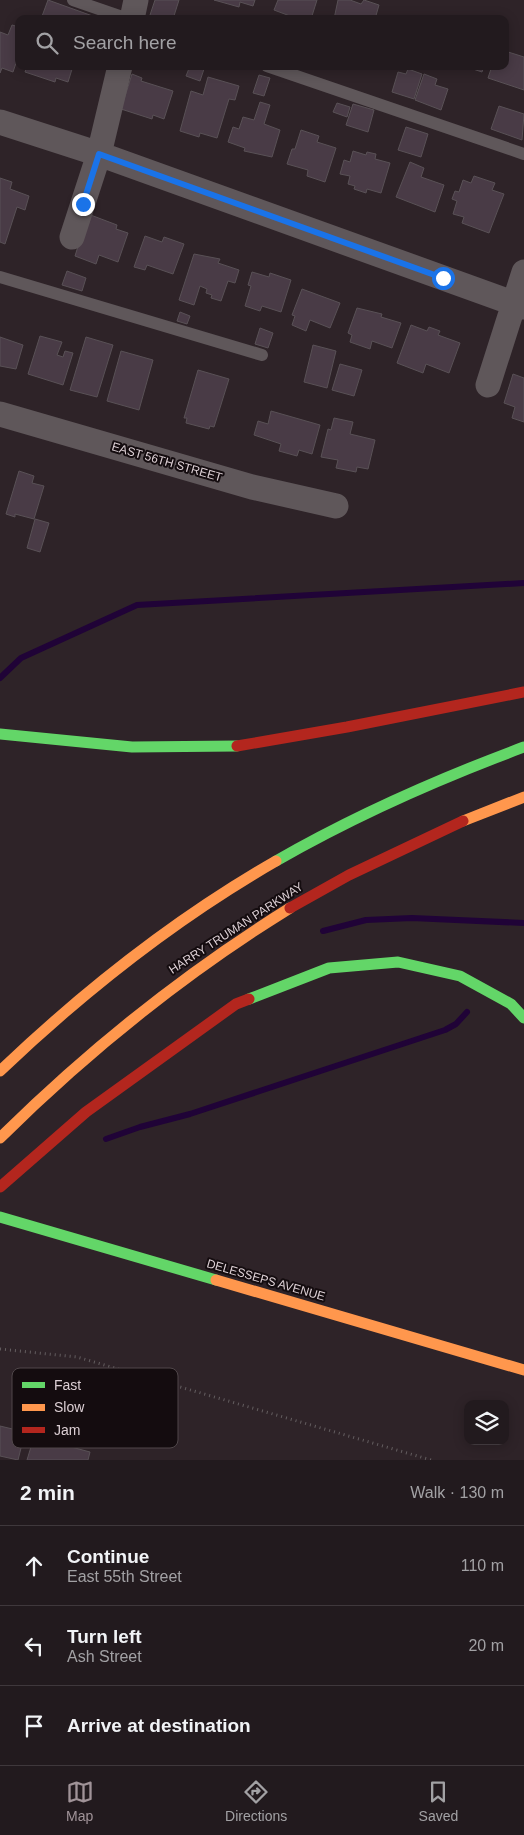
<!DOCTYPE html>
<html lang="en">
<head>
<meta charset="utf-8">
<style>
  :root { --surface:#221a1e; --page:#2e272b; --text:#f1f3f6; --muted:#a2a1a4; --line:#3f383c; --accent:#a09398 }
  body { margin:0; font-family:Arial,sans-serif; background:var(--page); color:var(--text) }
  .controls { position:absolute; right:15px; bottom:15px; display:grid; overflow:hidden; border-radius:10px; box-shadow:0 2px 12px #0003 }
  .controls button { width:45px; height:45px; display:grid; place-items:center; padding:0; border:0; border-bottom:1px solid var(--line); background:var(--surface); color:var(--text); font:25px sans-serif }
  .stop { position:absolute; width:15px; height:15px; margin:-11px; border:4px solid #1a73e8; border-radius:50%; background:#fff }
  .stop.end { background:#1a73e8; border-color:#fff; box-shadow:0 1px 5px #0008 }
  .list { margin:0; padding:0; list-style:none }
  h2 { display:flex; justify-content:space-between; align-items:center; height:65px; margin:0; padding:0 20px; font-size:21px }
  h2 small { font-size:16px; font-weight:400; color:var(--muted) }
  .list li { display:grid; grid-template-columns:32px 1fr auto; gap:15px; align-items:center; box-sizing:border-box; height:80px; padding:0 20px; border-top:1px solid var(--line) }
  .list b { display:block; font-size:19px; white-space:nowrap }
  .list p { margin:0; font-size:16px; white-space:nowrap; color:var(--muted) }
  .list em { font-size:16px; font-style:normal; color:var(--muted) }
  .icon { flex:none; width:28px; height:28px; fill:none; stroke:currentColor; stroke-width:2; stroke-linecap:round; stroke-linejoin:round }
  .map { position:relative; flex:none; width:524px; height:1460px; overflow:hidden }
  .search { position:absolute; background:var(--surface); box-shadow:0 2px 12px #0003; left:15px; right:15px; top:15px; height:55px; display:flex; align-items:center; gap:12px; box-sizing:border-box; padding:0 18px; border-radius:10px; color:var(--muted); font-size:19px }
  .sheet { height:305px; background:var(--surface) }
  nav { display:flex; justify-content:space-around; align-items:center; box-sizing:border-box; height:70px; border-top:1px solid var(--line); background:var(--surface); font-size:14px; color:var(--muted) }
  nav a { display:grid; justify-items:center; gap:2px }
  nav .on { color:var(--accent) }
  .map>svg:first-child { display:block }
</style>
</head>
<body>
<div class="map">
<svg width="524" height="1460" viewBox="0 0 524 1460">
  <rect width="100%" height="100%" fill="#2e2328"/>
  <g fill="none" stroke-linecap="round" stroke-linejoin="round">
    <path stroke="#200337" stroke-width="6" d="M0 678 21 658 137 605 524 583
      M323 931 366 920 412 918 524 923
      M106 1139 140 1127 190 1114 445 1030 456 1024 467 1012"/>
  </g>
  <path fill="#493b46" stroke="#595156" d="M48 0 101 19H41Z
    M155 0H179L173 19H161L150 15Z
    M214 0H255L253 6 240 2 239 7Z
    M278 0H317L311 19H298L274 10Z
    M338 0H350L361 4 364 0 379 5 375 19H334Z
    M12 25 19 27V54L13 72 2 68 0 73V32L8 35Z
    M505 51 524 57V90L488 78 492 66H505Z
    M27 66H73L68 82 56 78 55 82 25 72Z
    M190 66H205L200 81 186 76Z
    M464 66H484L482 72Z
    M408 69 422 74 414 99 392 92 398 72 406 74Z
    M132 74 142 78 141 81 173 91 164 119 153 115 152 119 121 109Z
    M424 74 437 79 435 85 448 89 441 110 415 100Z
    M259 75 270 78 264 96 253 93Z
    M208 77 239 86 235 100 229 99 217 138 200 133 199 137 180 131 191 91 203 95Z
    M260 102 270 105 264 124 280 130 272 157 244 151 245 148 228 142 233 127 239 129 243 117 254 120Z
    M337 103 350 107 347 117 333 112Z
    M353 104 374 110 368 132 346 125Z
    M499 106 524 114 522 140 491 129Z
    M406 127 428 134 421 157 398 150Z
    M301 130 319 136 317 142 336 148 325 182 307 176 308 170 287 164 292 149H295Z
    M353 151 366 155 367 152 376 154 375 159 390 163 381 193 367 189 366 193 354 189 355 186 348 184 350 176 340 174 344 160 350 162Z
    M410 162 424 168 421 177 444 185 435 212 396 197Z
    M474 176 495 183 492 190 504 194 489 233 462 223 464 217 453 214 457 201 452 199 455 191 459 192 463 180 471 183Z
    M0 178 12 182 10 189 29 196 25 210 17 207 5 244 0 242Z
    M88 214 117 225 116 229 128 233 118 262 99 255 96 264 75 256Z
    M145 236 162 242 164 237 184 244 173 274 147 265 145 270 134 267Z
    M194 254 220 259 218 263 239 270 235 283 228 281 221 301 211 298 212 295 206 293 207 289 200 286 194 305 179 300Z
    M67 271 86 278 82 291 62 285Z
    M252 272 269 277 270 273 291 280 281 312 262 306 260 311 245 306 251 286 248 285Z
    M302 289 340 303 330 328 310 320 306 331 292 325 295 316 292 315Z
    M357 308 382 314 381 317 401 323 392 348 372 341 370 349 350 342 352 335 348 333Z
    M180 312 190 316 187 324 177 321Z
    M411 325 427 331 429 327 440 331 438 335 460 343 449 373 426 364 423 373 397 363Z
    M260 328 273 333 268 348 255 344Z
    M40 336 62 342 57 355 63 357 65 351 73 353 63 385 28 374Z
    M0 337 23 345 16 369 0 366Z
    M86 337 113 345 97 397 70 390Z
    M313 345 336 351 327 388 304 382Z
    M121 351 153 360 139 410 107 401Z
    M340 364 362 370 354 396 332 390Z
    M198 370 229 379 214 427 210 426 209 429 186 423 187 418H184Z
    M513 374 524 378V422L512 418 515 407 504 403Z
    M271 411 320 425 312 454 299 450 297 456 279 451 281 444 254 435 258 421 268 424Z
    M334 418 353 422 350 434 375 440 368 469 357 467 356 472 336 468 338 460 321 457 328 429 331 430Z
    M19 471 34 476 32 483 44 486 34 519 15 514V517L6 514Z
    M35 519 49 523 40 552 27 548Z
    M0 1426 25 1432 18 1460 0 1456Z
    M34 1437 90 1452 88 1460H27Z"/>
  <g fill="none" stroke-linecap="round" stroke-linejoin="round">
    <path stroke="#645e60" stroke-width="3" stroke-dasharray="1 4" stroke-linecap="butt" d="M0 1349 77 1357 431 1460"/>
    <path stroke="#5f575a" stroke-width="12" d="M73 0 128 19
      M267 66 524 154
      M0 277 262 355"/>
    <path stroke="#5f575a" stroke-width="25" d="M132 19 136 0
      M0 122 99 154 524 307
      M72 237 99 154 120 66
      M488 385 524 272
      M0 414 252 487 336 506"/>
    <path stroke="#63d668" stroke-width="11" d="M0 734 132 747 237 746
      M276 861C356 815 438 779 524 747
      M249 999 329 968 398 962 460 976 511 1004 524 1018
      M0 1217 216 1280"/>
    <path stroke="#ff974d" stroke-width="11" d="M463 821 524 797
      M0 1071C85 990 175 919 276 861
      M0 1138C90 1049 182 975 290 908
      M216 1280 524 1370"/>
    <path stroke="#b3261e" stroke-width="11" d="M237 746 347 727 524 692
      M290 908 349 875 463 821
      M0 1187 86 1112 236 1004 249 999"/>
  </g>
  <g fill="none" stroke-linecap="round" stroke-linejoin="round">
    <path stroke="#1a73e8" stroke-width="6" d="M83 204 99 154 443 278"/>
  </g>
  <g text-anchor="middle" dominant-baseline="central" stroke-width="4" stroke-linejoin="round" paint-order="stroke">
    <g font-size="12" fill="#ddd0d5" stroke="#140c0f">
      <text transform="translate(167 462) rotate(16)">EAST 56TH STREET</text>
      <text transform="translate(236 928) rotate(-33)">HARRY TRUMAN PARKWAY</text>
      <text transform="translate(266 1280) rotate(16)">DELESSEPS AVENUE</text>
    </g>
  </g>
  <rect x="12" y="1368" width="166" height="80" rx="8" fill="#140c0f" stroke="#50474a" stroke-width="1"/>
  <rect x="22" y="1382" width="23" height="6" fill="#63d668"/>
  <rect x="22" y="1404" width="23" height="7" fill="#ff974d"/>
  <rect x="22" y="1427" width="23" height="6" fill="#b3261e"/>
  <g font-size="14" fill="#ddd0d5">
    <text x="54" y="1390">Fast</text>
    <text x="54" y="1412">Slow</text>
    <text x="54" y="1435">Jam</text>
  </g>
</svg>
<div class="controls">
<button><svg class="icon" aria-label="layers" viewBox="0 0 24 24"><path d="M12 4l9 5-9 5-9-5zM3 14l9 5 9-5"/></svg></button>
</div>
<div class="stop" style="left:443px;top:278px"></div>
<div class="stop end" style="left:83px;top:204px"></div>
<div class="search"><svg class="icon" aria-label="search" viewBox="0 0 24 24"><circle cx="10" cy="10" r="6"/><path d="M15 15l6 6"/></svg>Search here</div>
</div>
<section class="sheet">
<h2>2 min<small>Walk · 130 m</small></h2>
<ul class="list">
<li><svg class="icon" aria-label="ahead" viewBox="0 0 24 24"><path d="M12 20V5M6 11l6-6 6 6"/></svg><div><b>Continue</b><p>East 55th Street</p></div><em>110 m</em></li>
<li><svg class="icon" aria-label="left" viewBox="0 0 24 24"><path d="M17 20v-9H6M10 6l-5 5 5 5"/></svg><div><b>Turn left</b><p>Ash Street</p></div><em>20 m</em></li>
<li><svg class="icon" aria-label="arrive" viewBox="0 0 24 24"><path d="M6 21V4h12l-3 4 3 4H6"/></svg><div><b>Arrive at destination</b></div></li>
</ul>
</section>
<nav>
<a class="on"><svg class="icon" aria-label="map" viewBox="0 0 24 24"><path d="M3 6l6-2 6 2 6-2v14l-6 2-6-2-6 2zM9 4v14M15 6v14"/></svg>Map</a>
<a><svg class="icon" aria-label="directions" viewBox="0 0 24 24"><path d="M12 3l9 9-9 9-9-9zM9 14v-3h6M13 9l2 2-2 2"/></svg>Directions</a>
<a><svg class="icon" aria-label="saved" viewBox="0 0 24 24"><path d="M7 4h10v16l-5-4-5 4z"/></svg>Saved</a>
</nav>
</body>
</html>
